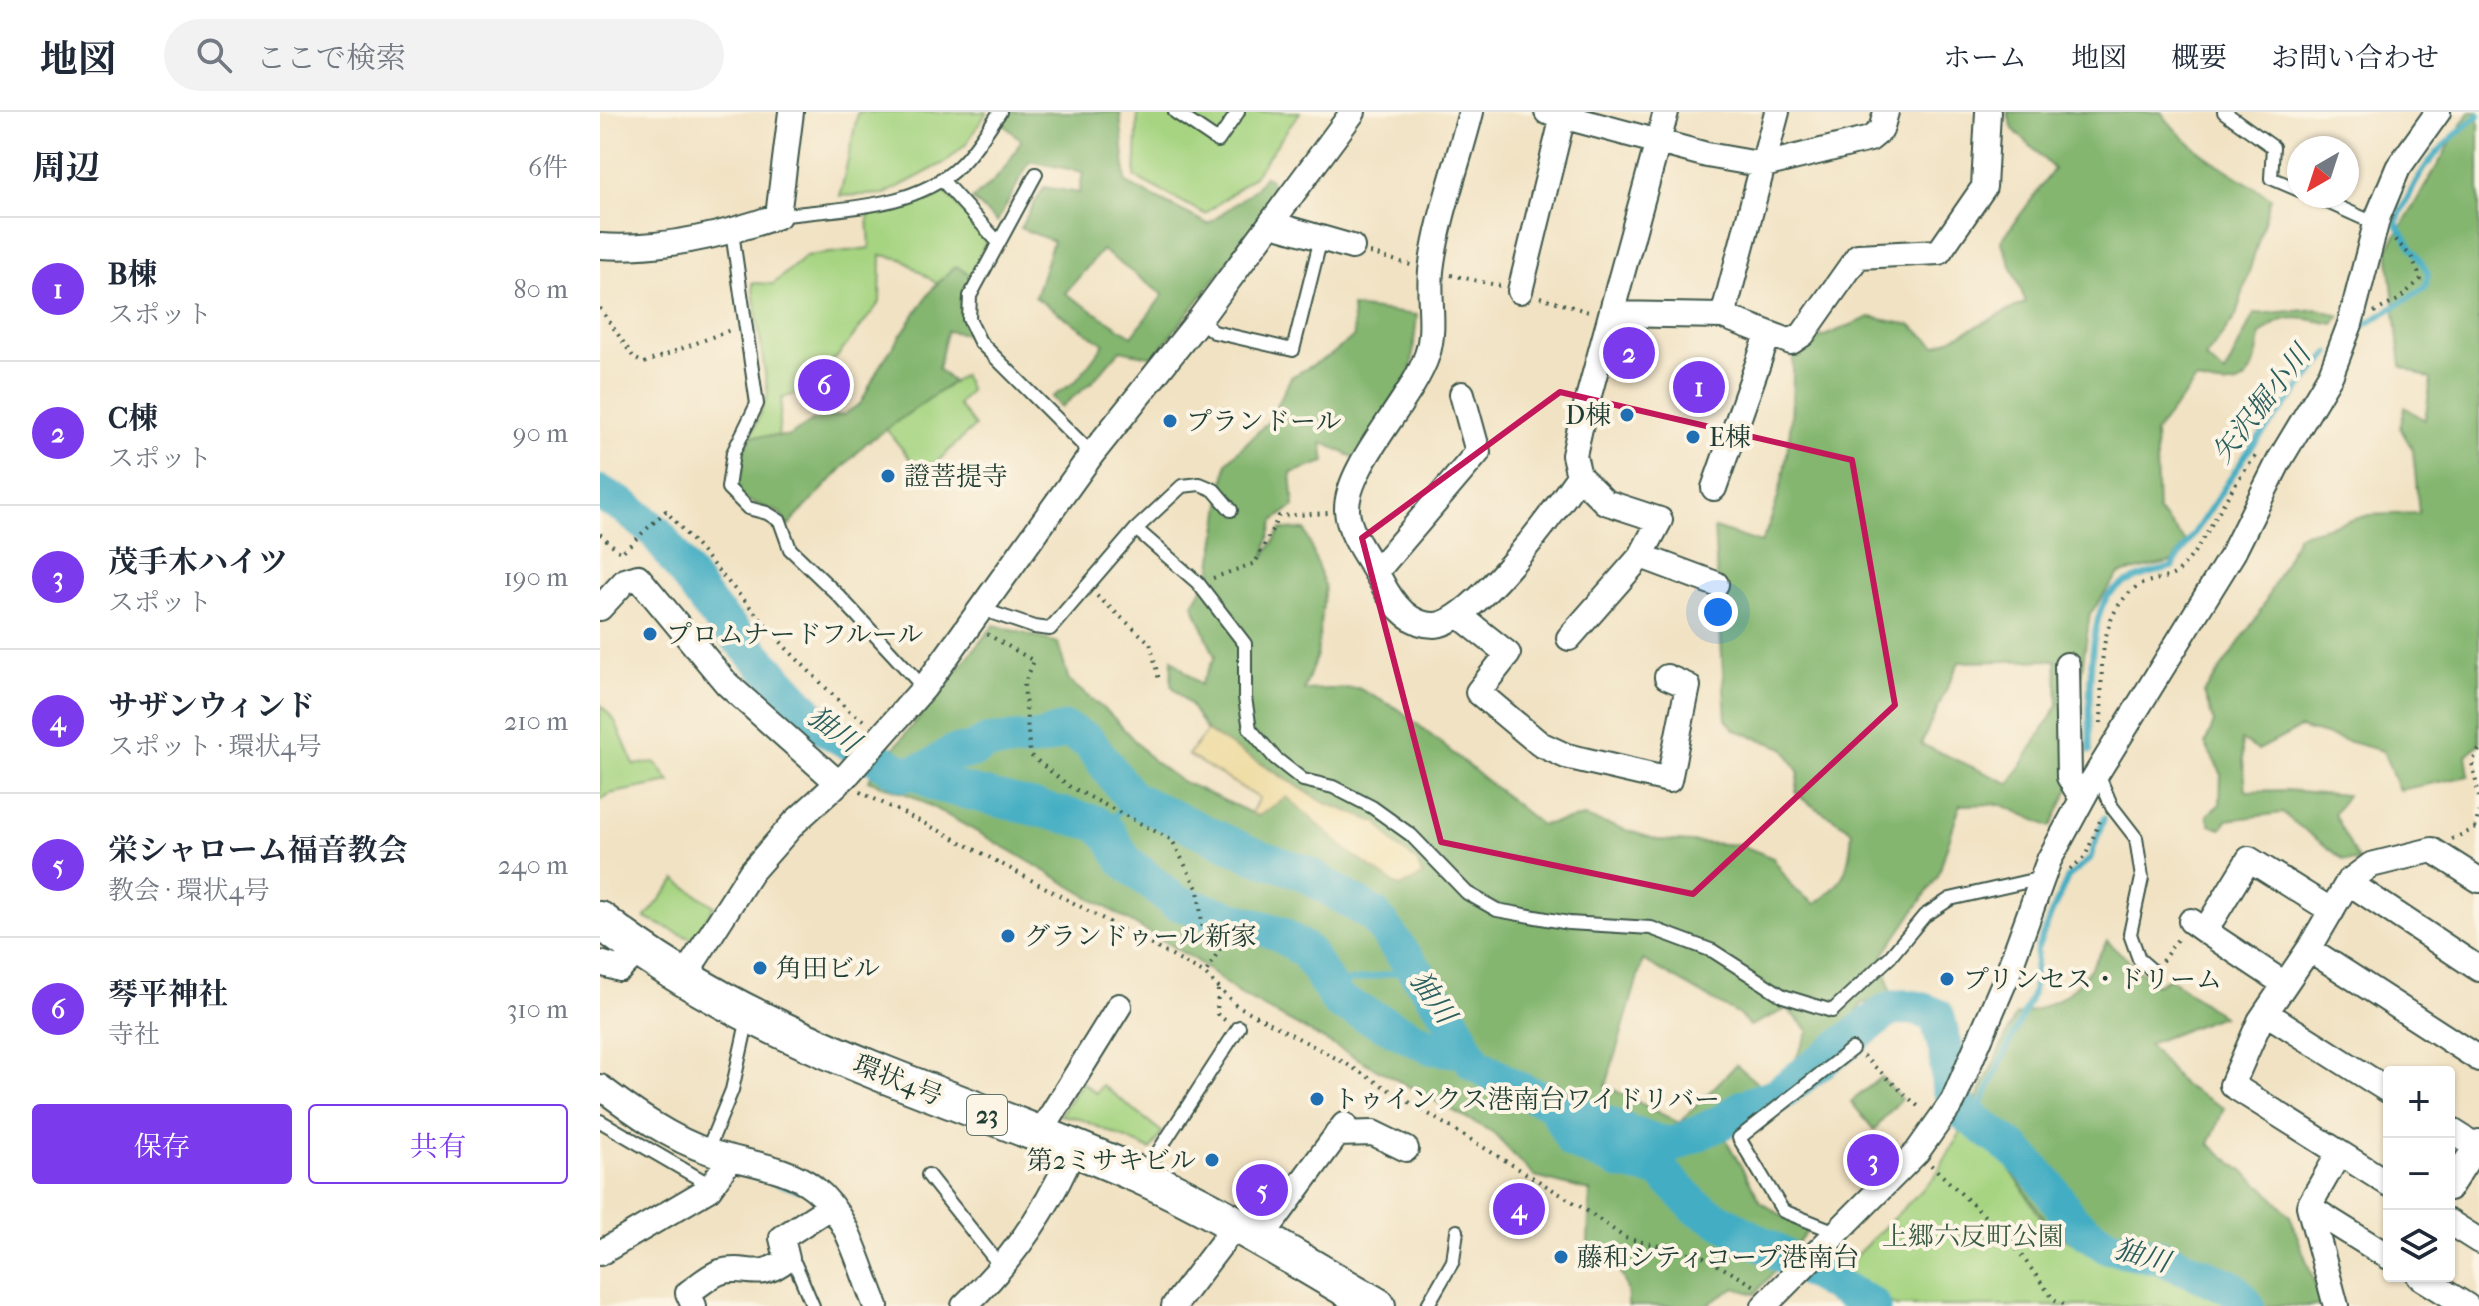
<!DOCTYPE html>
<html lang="ja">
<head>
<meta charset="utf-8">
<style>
  :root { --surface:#fff; --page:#f2f2f3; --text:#1f2937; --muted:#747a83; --line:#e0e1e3; --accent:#7c3aed }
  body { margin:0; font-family:"IM FELL French Canon","Noto Serif JP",serif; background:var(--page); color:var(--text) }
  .controls { position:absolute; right:24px; bottom:24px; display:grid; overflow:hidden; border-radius:8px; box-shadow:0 2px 6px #0004 }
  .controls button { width:72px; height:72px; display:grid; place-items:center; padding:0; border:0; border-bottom:2px solid var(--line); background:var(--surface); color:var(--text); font:40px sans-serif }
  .compass { position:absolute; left:1687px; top:24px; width:72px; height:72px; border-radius:50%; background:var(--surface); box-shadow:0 2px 6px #0004; rotate:219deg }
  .you { position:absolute; left:1118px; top:500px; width:28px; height:28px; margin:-20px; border:6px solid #fff; border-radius:50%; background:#1a73e8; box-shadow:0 0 0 12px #1a73e833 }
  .badge { display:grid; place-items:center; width:52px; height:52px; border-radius:50%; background:var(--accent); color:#fff; font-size:26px; font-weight:700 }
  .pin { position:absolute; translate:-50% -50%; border:4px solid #fff; box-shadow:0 2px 8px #0006 }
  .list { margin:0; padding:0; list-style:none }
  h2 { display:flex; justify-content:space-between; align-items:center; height:104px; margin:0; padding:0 32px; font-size:34px }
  h2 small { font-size:26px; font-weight:400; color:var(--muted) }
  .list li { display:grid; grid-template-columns:52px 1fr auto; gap:24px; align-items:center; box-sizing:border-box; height:144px; padding:0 32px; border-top:2px solid var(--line) }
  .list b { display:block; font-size:30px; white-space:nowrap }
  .list p { margin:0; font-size:26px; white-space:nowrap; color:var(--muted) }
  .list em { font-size:26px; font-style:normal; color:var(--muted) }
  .actions { display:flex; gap:16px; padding:24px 32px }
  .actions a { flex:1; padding:18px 0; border:2px solid var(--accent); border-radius:8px; text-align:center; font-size:28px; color:var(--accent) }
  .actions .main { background:var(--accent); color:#fff }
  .icon { flex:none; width:44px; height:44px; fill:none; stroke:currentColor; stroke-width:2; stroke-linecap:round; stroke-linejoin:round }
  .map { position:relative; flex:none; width:1879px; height:1194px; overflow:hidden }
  header { display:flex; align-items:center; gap:48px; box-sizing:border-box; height:112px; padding:0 40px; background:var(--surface); border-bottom:2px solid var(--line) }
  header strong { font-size:38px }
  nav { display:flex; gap:44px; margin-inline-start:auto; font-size:28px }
  .search { width:560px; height:72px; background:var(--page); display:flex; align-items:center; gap:20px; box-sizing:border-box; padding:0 28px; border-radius:44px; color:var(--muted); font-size:30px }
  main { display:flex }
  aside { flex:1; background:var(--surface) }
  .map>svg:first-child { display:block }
</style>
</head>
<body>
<header>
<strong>地図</strong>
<div class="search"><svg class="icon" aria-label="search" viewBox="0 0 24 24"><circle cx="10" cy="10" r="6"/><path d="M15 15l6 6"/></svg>ここで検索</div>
<nav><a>ホーム</a><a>地図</a><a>概要</a><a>お問い合わせ</a></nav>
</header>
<main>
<aside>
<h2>周辺<small>6件</small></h2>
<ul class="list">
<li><span class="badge">1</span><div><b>B棟</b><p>スポット</p></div><em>80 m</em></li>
<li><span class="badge">2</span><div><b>C棟</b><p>スポット</p></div><em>90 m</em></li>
<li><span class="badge">3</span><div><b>茂手木ハイツ</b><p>スポット</p></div><em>190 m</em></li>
<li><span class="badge">4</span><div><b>サザンウィンド</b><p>スポット · 環状4号</p></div><em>210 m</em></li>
<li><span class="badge">5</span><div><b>栄シャローム福音教会</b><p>教会 · 環状4号</p></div><em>240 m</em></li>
<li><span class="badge">6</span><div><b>琴平神社</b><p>寺社</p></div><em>310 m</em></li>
</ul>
<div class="actions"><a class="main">保存</a><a>共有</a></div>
</aside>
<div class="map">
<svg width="1879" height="1194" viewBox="0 0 1879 1194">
  <rect width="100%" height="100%" fill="#fcf5e5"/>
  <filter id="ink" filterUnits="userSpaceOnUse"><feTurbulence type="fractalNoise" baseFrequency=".0125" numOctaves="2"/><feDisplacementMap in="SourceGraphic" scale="16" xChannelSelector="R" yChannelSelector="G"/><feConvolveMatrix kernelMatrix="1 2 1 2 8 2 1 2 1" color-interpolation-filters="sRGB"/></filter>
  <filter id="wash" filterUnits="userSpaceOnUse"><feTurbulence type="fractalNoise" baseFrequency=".006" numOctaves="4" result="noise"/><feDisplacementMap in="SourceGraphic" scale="32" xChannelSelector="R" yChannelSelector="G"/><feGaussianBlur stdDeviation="1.8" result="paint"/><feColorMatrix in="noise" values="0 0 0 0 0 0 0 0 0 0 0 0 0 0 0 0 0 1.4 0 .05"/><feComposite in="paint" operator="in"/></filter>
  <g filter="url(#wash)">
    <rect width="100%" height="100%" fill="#f1e2c3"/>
    <path fill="#a6d481" stroke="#62885a" stroke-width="2" d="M258 0H387L366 32 346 50 285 82 240 84Z
      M538 0H700L654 64 605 102 535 65Z
      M344 78 387 127 371 164 356 154 337 172 302 147 281 143 280 190 237 245 207 269V279L182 286 178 324H151L168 282 152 171 173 172 206 144 270 136 268 103 330 85Z
      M363 263 370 278 358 293 375 314 323 363 286 317Z
      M0 592 15 609 34 653 55 650 70 670 9 682 0 689Z
      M76 768 114 794 94 828 45 806Z
      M482 970 496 981 502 973 562 1020 551 1038 478 1006 460 1003Z
      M1364 1015C1377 1026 1394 1037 1405 1051 1421 1069 1437 1108 1455 1121 1506 1157 1594 1146 1635 1194H1296L1238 1161 1334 1066Z"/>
    <path fill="#84b66f" stroke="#527a52" stroke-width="2" fill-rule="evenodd" d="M411 0H520L526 71 608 112 655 77 665 64 671 68 673 92 554 245 520 238 492 270 461 295 452 285 476 269 504 232 435 185 453 129 420 116 444 75 479 81 483 60 430 49 397 110 372 87C395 70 409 54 421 28L403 12ZM502 138 563 183 532 224 465 181Z
      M1407 0H1561C1589 40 1631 59 1671 86L1636 204 1605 246 1625 262 1654 202 1719 197 1740 204 1734 212C1701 206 1685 199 1660 223 1655 271 1641 282 1596 268L1555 321 1558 399 1586 430 1572 450 1519 462 1490 502 1479 578 1484 645 1451 715 1400 692 1360 693 1338 764 1283 844 1292 888 1262 891C1230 955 1178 983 1124 1024L1161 1090 1207 1120 1155 1182 1135 1176 1105 1194H1028C1029 1160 1013 1152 988 1131L990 1079 935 1065 892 1020 638 881 595 848 413 740 312 684 268 668 394 513 458 531 469 569 512 604 552 648 579 668 658 704 687 684 750 741 800 775 817 749 796 734 778 711 723 690 668 655 621 630 607 619 590 593 571 573 572 547 600 573 615 545 593 492 611 462 627 350 670 308 691 265 731 243 754 224 752 195 817 203 811 261 759 348 722 330 725 350 691 361 694 394 674 409 663 447 681 417 705 418 725 475 717 543 704 578 758 576 800 598 941 713 984 705 1058 728 1141 733 1173 746 1193 776 1215 792C1246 770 1249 757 1252 720 1234 703 1213 698 1196 681L1199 661 1184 636 1135 618 1126 607 1114 416 1161 431C1189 374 1194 300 1193 237L1270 205 1311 213 1336 234 1426 190 1401 129 1454 57 1413 17ZM1456 548 1458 593 1410 672 1321 632 1359 550ZM1043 848 1139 903 1150 914 1187 897 1209 919 1195 949 1164 977 1136 953 1079 1011 1006 974Z
      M1869 0H1879V632L1866 643 1869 664 1799 678 1783 639 1700 616 1658 638 1641 628 1646 679 1685 678 1747 683 1734 702 1759 750 1744 748 1682 701 1627 708 1621 717 1610 713 1607 703 1620 692 1621 661 1605 632 1614 611 1604 581 1659 502 1698 423 1769 403 1819 401 1813 338 1800 316 1805 295 1825 308 1831 267 1801 254 1788 137Z
      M356 154 371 164 360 189 367 222 347 219 338 257 353 270 265 332 188 414 180 401 143 387C131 362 139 347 151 324H189L216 307 243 303 261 291 279 255 333 176Z
      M1507 829 1556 873 1569 866 1622 904 1548 932 1583 973 1624 996 1609 1032 1664 1076 1690 1104 1723 1194H1660L1650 1175 1597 1151 1525 1150 1454 1121 1405 1050 1364 1015 1415 904C1468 890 1481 875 1507 829Z
      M1281 965 1301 987 1274 1018 1251 990Z"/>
    <path fill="#eeda9e" stroke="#868c69" stroke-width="2" d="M607 619 723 690 778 711 796 734 817 749 822 764 800 775 750 741 687 685 658 704 651 701 659 686 588 643Z"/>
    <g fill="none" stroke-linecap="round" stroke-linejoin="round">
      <path stroke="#43adc3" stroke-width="6" d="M1755 219 1825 176 1828 161 1796 111C1819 58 1833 39 1879 3
        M1490 639C1489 606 1487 504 1510 482 1528 465 1549 462 1572 455L1649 338 1729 241
        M509 721 515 704 531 686
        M728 873 805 859 812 854
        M1374 1008 1433 881 1437 837 1451 803 1468 765 1490 747 1504 706
        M140 1060 198 1078"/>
      <path stroke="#43adc3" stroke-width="36" d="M0 381 25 395 56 420 109 494 219 613 304 662 328 657 353 641 371 639 388 630 439 627 466 618 488 629 531 686 651 742 705 761 774 803 852 908 874 951 915 976 1050 1029 1073 1033 1124 1009 1144 995 1177 983 1288 898C1307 892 1319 896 1337 904L1346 938 1349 975 1363 1000 1416 1039 1447 1072 1473 1110 1507 1134 1563 1146 1632 1176 1647 1194
        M319 659 336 672 496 711 509 721 524 748 575 790 679 821 707 840 738 889 832 935 868 939
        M953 991 974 1030 1021 1050 1060 1058
        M1050 1029 1060 1058 1096 1095 1273 1194"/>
    </g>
  </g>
  <g filter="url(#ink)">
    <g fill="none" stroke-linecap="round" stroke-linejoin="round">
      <defs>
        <path id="service" d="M575 0 618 29 638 0
          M1624 0 1673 35 1671 66 1699 78
          M436 62 370 184 369 207 380 230 492 342
          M341 67 398 130
          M1714 84 1776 112
          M178 104C236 96 314 98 359 54 375 39 387 18 400 0
          M132 120 157 292 133 341 128 376 148 396 167 401 180 409 190 437 239 484 324 576
          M599 208 614 220 693 238 721 126
          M536 417 598 471 645 532V586L650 617 675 646 703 668 733 675 772 695 811 723 867 781 897 798 969 811 1051 816 1113 839 1183 884 1232 899 1290 845 1324 804 1350 787 1442 766
          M381 497 434 515 450 517 536 417 582 374 600 372 614 378 631 398
          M1498 662 1512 695 1536 726 1542 766 1530 822 1539 847 1554 860
          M0 1009 112 1074
          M107 1039 132 978 146 915
          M545 1060 639 915
          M328 1063 401 1155
          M1236 1120 1183 1099 1139 1026 1252 937
          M187 1147 195 1152 213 1194
          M827 1194 853 1149 857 1119"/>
        <path id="minor" d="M871 0C859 48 836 112 831 159 828 186 836 217 827 243 812 289 746 353 747 398 748 422 770 448 781 469 791 489 808 513 834 513 873 513 957 396 979 364L974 343 980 316 1066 0
          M947 0 1107 43 1164 53 1270 27 1281 18 1286 0
          M672 112 752 135
          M0 134C61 138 121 124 178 104L191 0
          M920 179 964 0
          M1012 202 1123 204 1191 230 1203 222 1258 144 1339 140 1384 75 1388 0
          M1123 204 1177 0
          M1114 376 1168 223
          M1041 444 1116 472
          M776 460 878 340 862 282
          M0 496 25 469 38 465 127 572 236 669
          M860 504 908 542 878 580 940 632 966 644 1069 668 1088 574 1067 565
          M969 526 1041 444 1060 408 1005 390 979 364
          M1467 553 1469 665 1482 687
          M1748 770 1879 857
          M1591 809 1605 819 1649 747 1732 799
          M1605 819 1683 871
          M1709 837 1879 947
          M0 851 20 857 40 837
          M89 869 94 849 151 760 195 710 248 662 324 576 492 342 599 208 753 0
          M1666 901 1789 979
          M0 975C33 1000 71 1027 110 1040 143 1051 187 1054 214 1076 249 1103 259 1155 276 1194
          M1849 1017 1879 1036
          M737 1022 773 1021 806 1037
          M439 1023 519 894
          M1789 1072 1632 973 1660 909 1709 837 1748 770 1771 753 1832 738 1879 768
          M1849 1076 1879 1030
          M1712 1097 1789 1145
          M1849 1110 1879 1129
          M661 1126 744 1013
          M0 1141 109 1077 131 1046
          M1819 1164 1867 1194
          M94 1194 88 1181C98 1174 109 1164 120 1160 148 1152 157 1171 187 1147L182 1126 231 1094
          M364 1194C413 1148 448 1097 474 1036
          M574 1194 635 1114
          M1164 1194 1317 1040 1353 989 1406 866 1449 748 1491 671 1633 441 1679 349 1731 262 1750 212 1778 104 1798 56 1838 0
          M1736 1194 1709 1094 1739 1041"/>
        <path id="primary" d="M0 808C159 934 357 983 539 1063 621 1100 699 1149 777 1194"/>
      </defs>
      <use href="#service" stroke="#3e5649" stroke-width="16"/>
      <use href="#minor" stroke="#3e5649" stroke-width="28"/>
      <use href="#primary" stroke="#3e5649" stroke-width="40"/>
      <path stroke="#3e5649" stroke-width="4" stroke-dasharray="2 6" stroke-linecap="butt" d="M770 141 811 153
        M851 163 901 174
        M940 185 989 200
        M0 196 34 246 44 251 133 217
        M1774 200 1798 188 1821 167 1811 144 1794 127
        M0 422 21 441 66 399 187 537 249 599 266 610
        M613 466 655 451 679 404 729 401
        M497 484 550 531 559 568
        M387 522 434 549 424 573 430 643 469 674 572 728 598 778 603 819 621 835 605 862
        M1501 611C1503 565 1494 507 1536 475 1549 466 1570 469 1581 457 1609 426 1626 378 1656 344
        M1879 638 1872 650 1879 685
        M260 680 348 723 605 862 636 893 745 951 986 1098 1025 1126 1102 1144 1155 1174
        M1875 716 1879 700
        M1852 727 1879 715
        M1470 757 1485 745 1502 704
        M1562 849 1580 824
        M618 878 617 902 626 909
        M1263 944 1321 997
        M1331 1053 1411 1129 1454 1188 1468 1194"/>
      <use href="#service" stroke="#fff" stroke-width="12"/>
      <use href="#minor" stroke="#fff" stroke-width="24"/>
      <use href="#primary" stroke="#fff" stroke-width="36"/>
    </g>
  </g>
  <path fill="none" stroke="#c2185b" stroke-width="6" stroke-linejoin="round" d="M960 280 1252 348 1295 593 1093 782 841 730 762 426Z"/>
  <g fill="#1f6fb2" stroke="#fcf5e5" stroke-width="3">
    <circle cx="1027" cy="303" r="8"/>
    <circle cx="570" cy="309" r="8"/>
    <circle cx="1093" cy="325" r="8"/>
    <circle cx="288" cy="364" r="8"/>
    <circle cx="50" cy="522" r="8"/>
    <circle cx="408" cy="824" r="8"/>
    <circle cx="160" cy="856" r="8"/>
    <circle cx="1347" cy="867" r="8"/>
    <circle cx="717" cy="987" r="8"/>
    <circle cx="612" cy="1048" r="8"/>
    <circle cx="961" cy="1145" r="8"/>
  </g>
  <g text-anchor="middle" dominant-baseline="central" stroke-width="8" stroke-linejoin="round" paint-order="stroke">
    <rect fill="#fcf5e5" stroke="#617469" stroke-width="2" x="367" y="983" width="40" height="40" rx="6"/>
    <g font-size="24" font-weight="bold" fill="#1f3d34">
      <text x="387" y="1003">23</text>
    </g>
    <g font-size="26" fill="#1f3d34" stroke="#fcf5e5" text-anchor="start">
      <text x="1011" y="303" text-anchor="end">D棟</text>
      <text x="586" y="309">プランドール</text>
      <text x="1109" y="325">E棟</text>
      <text x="304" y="364">證菩提寺</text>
      <text x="66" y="522">プロムナードフルール</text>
      <text x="424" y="824">グランドゥール新家</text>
      <text x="176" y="856">角田ビル</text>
      <text x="1363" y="867">プリンセス・ドリーム</text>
      <text x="733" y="987">トゥインクス港南台ワイドリバー</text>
      <text x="596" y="1048" text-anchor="end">第2ミサキビル</text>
      <text x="977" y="1145">藤和シティコープ港南台</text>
    </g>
    <g font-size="26" fill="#1f3d34" stroke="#fcf5e5">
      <text transform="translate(298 968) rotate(22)">環状4号</text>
    </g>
    <g font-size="26" fill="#3a5b43" stroke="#fcf5e5">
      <text x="1373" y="1124">上郷六反町公園</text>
    </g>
    <g font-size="28" font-style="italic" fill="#2a5f5f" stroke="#fcf5e5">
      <text transform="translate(1661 292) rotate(-52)">矢沢掘小川</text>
      <text transform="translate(234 617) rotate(36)">㹨川</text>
      <text transform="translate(833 885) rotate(55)">㹨川</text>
      <text transform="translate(1542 1143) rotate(16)">㹨川</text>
    </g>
  </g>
</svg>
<div class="controls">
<button>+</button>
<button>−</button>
<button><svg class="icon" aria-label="layers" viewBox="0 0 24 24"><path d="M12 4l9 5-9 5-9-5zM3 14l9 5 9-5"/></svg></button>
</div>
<svg class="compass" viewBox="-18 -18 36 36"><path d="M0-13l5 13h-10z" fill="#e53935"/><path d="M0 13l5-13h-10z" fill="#747a83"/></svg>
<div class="you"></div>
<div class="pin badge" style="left:1099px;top:275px">1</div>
<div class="pin badge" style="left:1029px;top:241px">2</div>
<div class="pin badge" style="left:1273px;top:1048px">3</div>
<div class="pin badge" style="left:919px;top:1097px">4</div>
<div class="pin badge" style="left:662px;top:1078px">5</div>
<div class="pin badge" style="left:224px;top:273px">6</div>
</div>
</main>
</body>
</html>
